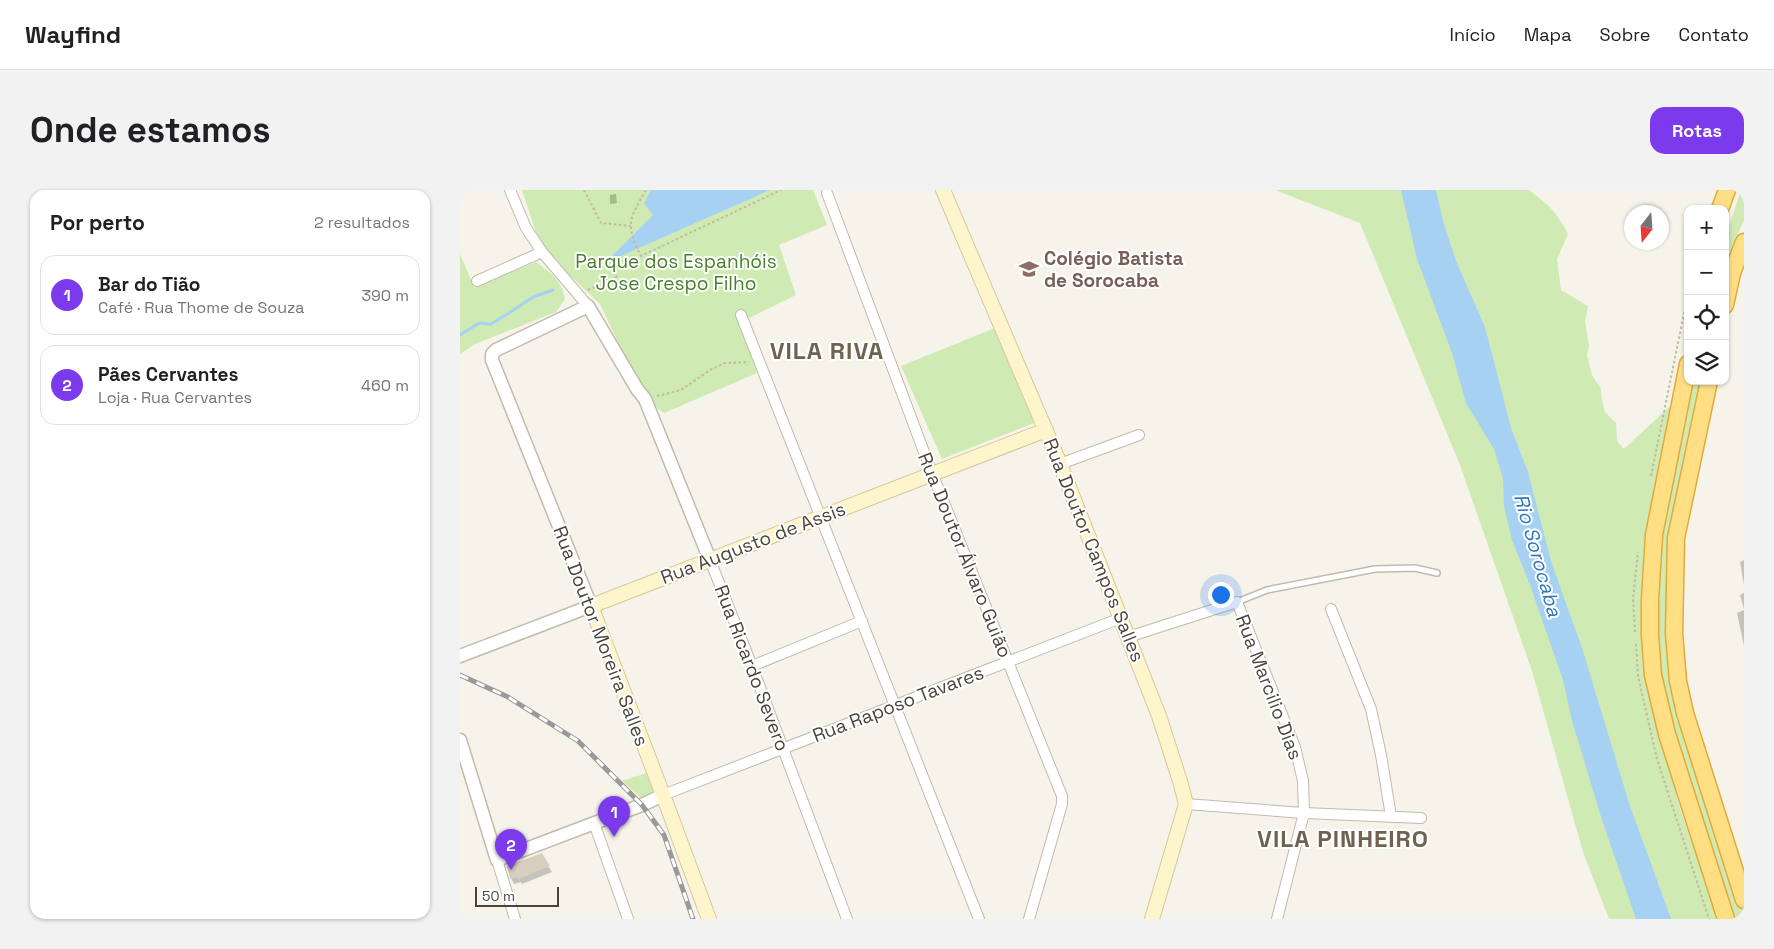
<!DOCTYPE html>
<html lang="pt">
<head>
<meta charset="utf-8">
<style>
  :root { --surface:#fff; --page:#f2f2f2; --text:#202124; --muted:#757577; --line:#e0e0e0; --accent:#7c3aed }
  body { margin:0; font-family:"Space Grotesk",sans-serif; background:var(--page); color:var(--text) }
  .controls { position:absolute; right:15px; top:15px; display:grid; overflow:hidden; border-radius:10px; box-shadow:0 1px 4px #0004 }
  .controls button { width:45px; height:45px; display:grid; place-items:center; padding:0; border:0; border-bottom:1px solid var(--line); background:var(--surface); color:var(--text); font:25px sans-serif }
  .compass { position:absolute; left:1164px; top:15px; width:45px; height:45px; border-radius:50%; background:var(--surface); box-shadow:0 1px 4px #0004; rotate:197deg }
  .scale { position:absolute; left:15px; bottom:12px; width:84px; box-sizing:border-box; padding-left:5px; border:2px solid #4a4438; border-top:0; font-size:14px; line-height:18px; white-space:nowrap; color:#4a4438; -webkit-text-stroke:4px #fff; paint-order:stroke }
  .you { position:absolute; left:760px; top:404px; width:18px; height:18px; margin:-12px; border:4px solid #fff; border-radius:50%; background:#1a73e8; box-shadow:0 0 0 8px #1a73e833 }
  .badge { display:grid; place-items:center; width:32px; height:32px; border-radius:50%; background:var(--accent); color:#fff; font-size:16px; font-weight:700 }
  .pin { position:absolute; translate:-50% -41px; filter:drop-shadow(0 1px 2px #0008) }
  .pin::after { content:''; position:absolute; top:26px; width:18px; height:15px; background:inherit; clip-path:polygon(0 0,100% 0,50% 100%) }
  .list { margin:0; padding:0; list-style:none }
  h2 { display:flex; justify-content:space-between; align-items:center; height:65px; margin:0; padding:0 20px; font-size:21px }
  h2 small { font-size:16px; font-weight:400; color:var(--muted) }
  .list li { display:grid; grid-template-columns:32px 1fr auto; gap:15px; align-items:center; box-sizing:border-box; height:80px; margin:0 10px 10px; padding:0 10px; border:1px solid var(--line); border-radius:15px }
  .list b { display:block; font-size:19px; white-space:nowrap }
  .list p { margin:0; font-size:16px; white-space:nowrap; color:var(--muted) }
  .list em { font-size:16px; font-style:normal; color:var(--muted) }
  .icon { flex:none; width:28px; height:28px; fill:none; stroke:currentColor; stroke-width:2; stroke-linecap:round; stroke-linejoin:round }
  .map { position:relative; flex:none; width:1284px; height:729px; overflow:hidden; border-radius:15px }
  header { display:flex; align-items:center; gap:30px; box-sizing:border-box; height:70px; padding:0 25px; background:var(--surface); border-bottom:1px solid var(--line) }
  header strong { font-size:24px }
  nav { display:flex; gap:28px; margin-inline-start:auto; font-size:18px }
  .intro { display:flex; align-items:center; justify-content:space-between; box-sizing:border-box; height:120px; padding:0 30px }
  h1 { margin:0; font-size:35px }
  .button { padding:12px 22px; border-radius:15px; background:var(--accent); color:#fff; font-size:18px; font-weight:700 }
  main { display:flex; gap:30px; padding:0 30px }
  aside { flex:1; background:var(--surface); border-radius:15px; box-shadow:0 1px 4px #0004 }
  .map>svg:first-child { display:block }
</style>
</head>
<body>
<header>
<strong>Wayfind</strong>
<nav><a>Início</a><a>Mapa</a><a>Sobre</a><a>Contato</a></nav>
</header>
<div class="intro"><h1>Onde estamos</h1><a class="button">Rotas</a></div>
<main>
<aside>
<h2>Por perto<small>2 resultados</small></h2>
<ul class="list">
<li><span class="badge">1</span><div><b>Bar do Tião</b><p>Café · Rua Thome de Souza</p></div><em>390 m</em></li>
<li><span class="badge">2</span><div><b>Pães Cervantes</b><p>Loja · Rua Cervantes</p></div><em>460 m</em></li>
</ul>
</aside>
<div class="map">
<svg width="1284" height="729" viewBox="0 0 1284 729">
  <rect width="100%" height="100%" fill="#f6f3eb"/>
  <path fill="#cfeab3" d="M62 0H353L367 35 319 55 336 105 281 132 297 183 204 223 185 209 140 114 81 58Z
    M815 0H1069C1090 16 1096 21 1108 44L1097 69 1101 100 1128 116 1125 131 1129 156 1127 165 1132 185 1141 199 1142 210 1145 222 1156 233 1157 251 1164 259 1209 217 1211 218 1188 337 1206 566 1219 615 1258 729H1149L1123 662 1072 481 1000 275 900 33Z
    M1281 0H1284V30L1268 66 1265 80V49Z
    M0 64 14 97 76 72C90 82 102 91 105 109L96 122 15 154 0 164Z
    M535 138 574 233 482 269 441 176Z
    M1233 191H1242L1209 354 1206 410 1207 437 1228 557 1284 722V729H1274L1208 523 1199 475 1196 428 1200 355Z
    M190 582 195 603 181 608 162 591Z"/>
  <path fill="#a7d1f3" d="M191 0H310L145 73 193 25 184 13Z
    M941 0H976L983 31 996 71 1025 137 1051 238 1068 282 1091 371 1123 461 1169 613 1211 729H1176L1142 630 1112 531 1103 490 1070 395 1052 350 1044 316 1043 288 1034 259 1006 213 992 163 957 69Z"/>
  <path fill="#0003" d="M156 4 157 13 150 14V5Z
    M1284 370V395L1280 372Z
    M1284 403V419L1280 405Z
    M1284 420V456L1277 423Z
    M81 665 92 682 62 694 61 692 54 694 51 688Z"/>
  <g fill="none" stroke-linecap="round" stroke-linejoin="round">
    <path stroke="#a7d1f3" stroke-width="3" d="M0 145 19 133 31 134 52 121 73 107 93 100"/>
  </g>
  <path fill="#d8cfc0" d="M82 663 90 676 58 689 57 687 50 689 47 676Z"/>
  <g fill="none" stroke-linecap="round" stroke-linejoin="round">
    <defs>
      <path id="service" d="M777 412 807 400 915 379 955 378 977 383"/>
      <path id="minor" d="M50 0 66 38 82 62 128 116
        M367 3 470 278 602 606V614L569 729
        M17 91 82 62
        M281 125 519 729
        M600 274 679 245
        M250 370 292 476 387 729
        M871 419 911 519 921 565 931 626
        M668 447 777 412 835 557 843 591 844 623 817 729
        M292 476 402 431
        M203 605 661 428
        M726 614 844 623 961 628
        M134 633 168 729
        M37 670 55 729"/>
      <path id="tertiary" d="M0 466 131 416 32 170V164L36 160 128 116 177 199 185 209 250 370
        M0 550 37 670 182 615 203 605"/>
      <path id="secondary" d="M483 0 600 274 699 526 720 591 726 614 692 729
        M249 729 203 605 131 416 586 240"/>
      <path id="trunk" d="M1260 19 1267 0
        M1265 115 1272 83 1284 52
        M1228 174 1194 345 1190 410V445L1193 485 1207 544 1266 729
        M1249 191 1216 348 1214 443 1218 491 1225 523 1284 710"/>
    </defs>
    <use href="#service" stroke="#c2bbad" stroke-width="8"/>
    <use href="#minor" stroke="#c2bbad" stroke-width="12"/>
    <use href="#tertiary" stroke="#c2bbad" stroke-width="15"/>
    <use href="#secondary" stroke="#d6c89a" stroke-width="16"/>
    <use href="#trunk" stroke="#e2aa39" stroke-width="19"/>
    <path stroke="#c4b89e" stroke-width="2" stroke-dasharray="2.5 2.5" stroke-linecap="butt" d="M124 0 141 33 170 36
      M186 0C169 29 165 34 181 66L321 0
      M128 100 158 86
      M197 206 221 200 250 180 265 173 289 172
      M1191 286 1228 104
      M1175 442 1173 409 1178 362
      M1176 454 1178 486 1197 569 1249 729"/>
    <use href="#service" stroke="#fff" stroke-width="5"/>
    <use href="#minor" stroke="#fff" stroke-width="10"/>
    <use href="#tertiary" stroke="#fff" stroke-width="12"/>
    <use href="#secondary" stroke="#fff5cc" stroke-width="14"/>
    <use href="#trunk" stroke="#ffde84" stroke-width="16"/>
    <defs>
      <path id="rail" d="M0 485 48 507 118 551 182 615 204 645 233 729"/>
    </defs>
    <use href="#rail" stroke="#999" stroke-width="5"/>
    <use href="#rail" stroke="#fff" stroke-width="3" stroke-dasharray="9" stroke-linecap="butt"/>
  </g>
  <defs>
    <symbol id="school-bare" viewBox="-9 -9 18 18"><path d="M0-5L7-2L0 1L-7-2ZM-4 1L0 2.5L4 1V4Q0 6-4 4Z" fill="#8d6e63" stroke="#fff" stroke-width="2.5" paint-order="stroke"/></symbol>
  </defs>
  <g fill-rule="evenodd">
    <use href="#school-bare" x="555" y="65" width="28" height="28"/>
  </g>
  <g text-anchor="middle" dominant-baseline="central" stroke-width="4" stroke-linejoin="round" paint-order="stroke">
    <g font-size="19" font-weight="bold" fill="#785e54" stroke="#fff" text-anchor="start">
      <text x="584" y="68">Colégio Batista<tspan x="584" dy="22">de Sorocaba</tspan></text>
    </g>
    <g font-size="19" fill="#467f29" stroke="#fff">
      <text x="216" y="71">Parque dos Espanhóis<tspan x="216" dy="22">Jose Crespo Filho</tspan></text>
    </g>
    <g font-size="19" fill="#4a4438" stroke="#fff">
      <text transform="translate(293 353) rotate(-21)">Rua Augusto de Assis</text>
      <text transform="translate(634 360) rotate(68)">Rua Doutor Campos Salles</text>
      <text transform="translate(505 365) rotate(68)">Rua Doutor Álvaro Guião</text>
      <text transform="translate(141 446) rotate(69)">Rua Doutor Moreira Salles</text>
      <text transform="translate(292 478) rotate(69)">Rua Ricardo Severo</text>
      <text transform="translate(809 497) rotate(69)">Rua Marcilio Dias</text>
      <text transform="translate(438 514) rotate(-21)">Rua Raposo Tavares</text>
    </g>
    <g font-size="20" font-style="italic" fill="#2d79ba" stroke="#fff">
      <text transform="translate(1078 365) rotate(74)">Rio Sorocaba</text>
    </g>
    <g font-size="24" font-weight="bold" letter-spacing="1" fill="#6e634f" stroke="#fff">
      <text x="367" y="160">VILA RIVA</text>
      <text x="883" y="648">VILA PINHEIRO</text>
    </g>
  </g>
</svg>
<div class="controls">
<button>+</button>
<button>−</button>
<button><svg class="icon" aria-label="locate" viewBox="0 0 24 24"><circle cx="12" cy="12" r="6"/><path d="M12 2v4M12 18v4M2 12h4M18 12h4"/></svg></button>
<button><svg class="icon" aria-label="layers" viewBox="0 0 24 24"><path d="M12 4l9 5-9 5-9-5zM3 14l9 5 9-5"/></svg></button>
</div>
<svg class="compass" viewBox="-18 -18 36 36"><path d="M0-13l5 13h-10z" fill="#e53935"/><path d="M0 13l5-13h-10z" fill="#757577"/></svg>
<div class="scale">50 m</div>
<div class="you"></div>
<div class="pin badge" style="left:154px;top:647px">1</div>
<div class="pin badge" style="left:51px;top:680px">2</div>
</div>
</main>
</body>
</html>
